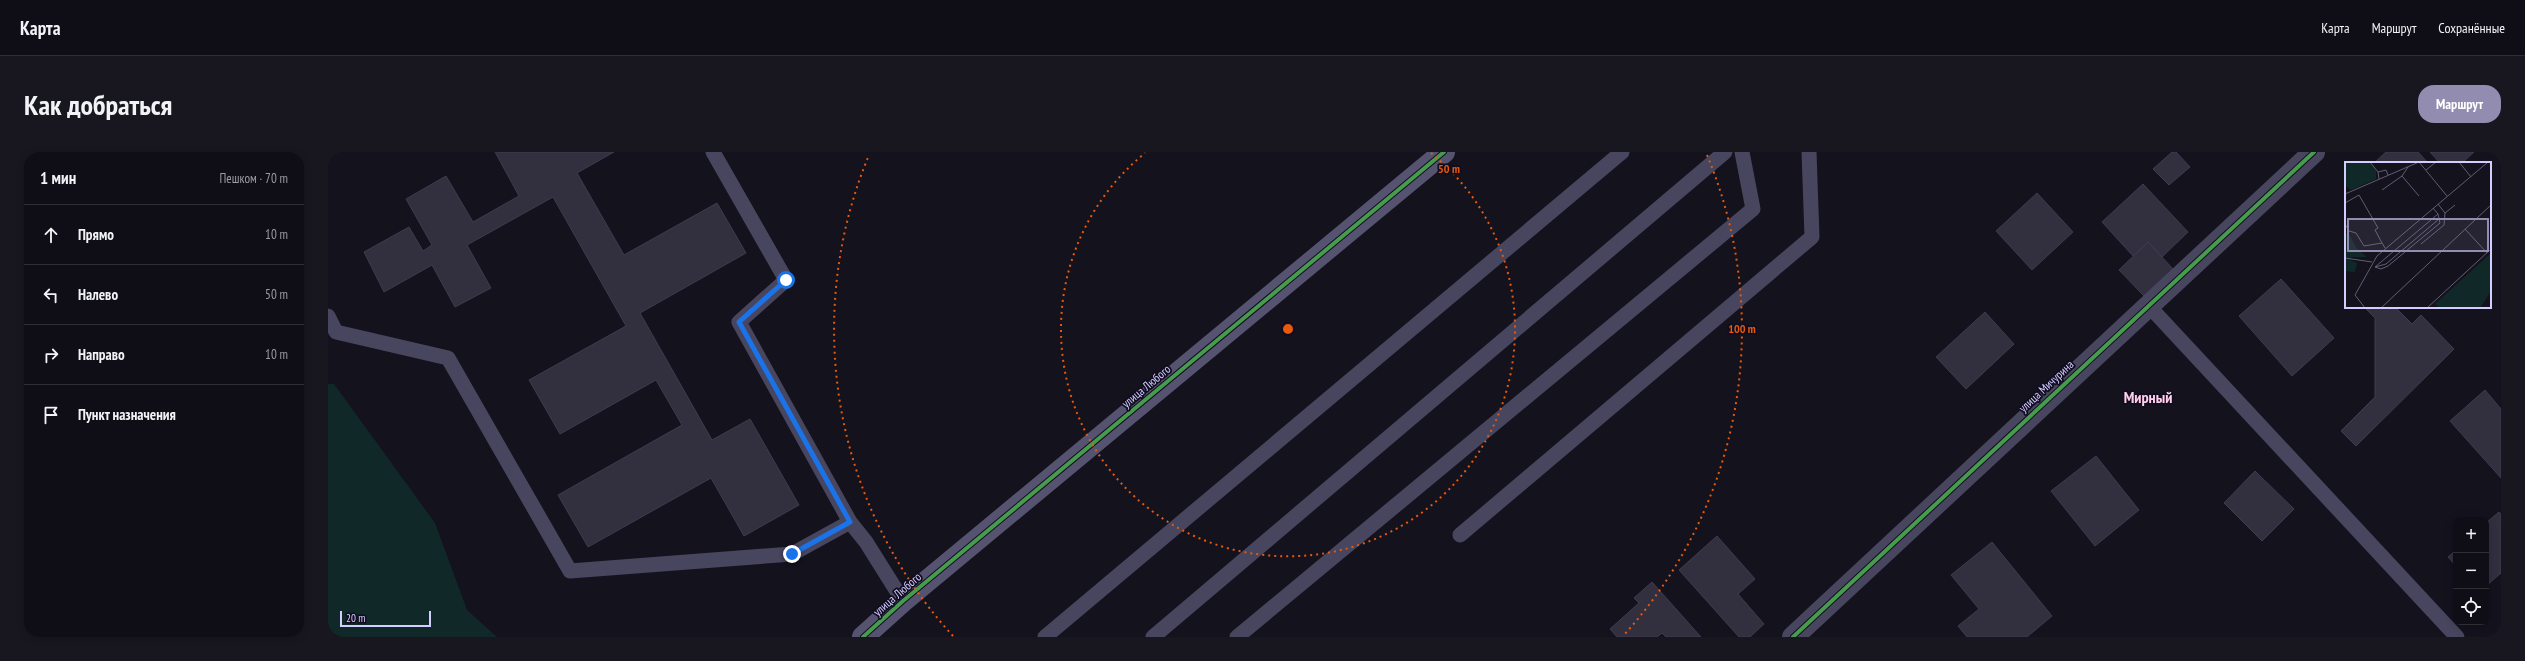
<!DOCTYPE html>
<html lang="ru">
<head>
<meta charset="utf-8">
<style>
  :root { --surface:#0f0e16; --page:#18171f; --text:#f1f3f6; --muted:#9b9ca1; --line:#2f2e35; --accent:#918cb0 }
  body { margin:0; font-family:"PT Sans Narrow",sans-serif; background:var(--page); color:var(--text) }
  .controls { position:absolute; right:12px; bottom:12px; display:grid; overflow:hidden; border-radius:8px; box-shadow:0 2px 10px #0003 }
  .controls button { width:36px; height:36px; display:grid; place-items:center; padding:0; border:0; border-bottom:1px solid var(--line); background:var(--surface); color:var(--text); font:20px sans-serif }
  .scale { position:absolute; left:12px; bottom:10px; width:91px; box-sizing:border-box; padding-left:4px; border:2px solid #d4cdff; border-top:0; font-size:11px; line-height:14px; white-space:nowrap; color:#d4cdff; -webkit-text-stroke:3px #110d21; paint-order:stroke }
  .stop { position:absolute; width:12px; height:12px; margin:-9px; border:3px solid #1a73e8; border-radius:50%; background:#fff }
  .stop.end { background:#1a73e8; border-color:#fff; box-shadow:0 1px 4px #0008 }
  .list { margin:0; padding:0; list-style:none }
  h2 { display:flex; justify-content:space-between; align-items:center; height:52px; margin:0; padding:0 16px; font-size:17px }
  h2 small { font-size:13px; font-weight:400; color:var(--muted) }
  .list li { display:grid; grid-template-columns:26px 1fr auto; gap:12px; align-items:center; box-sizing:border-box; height:60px; padding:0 16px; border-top:1px solid var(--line) }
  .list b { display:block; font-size:15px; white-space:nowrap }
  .list em { font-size:13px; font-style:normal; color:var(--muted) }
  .icon { flex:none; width:22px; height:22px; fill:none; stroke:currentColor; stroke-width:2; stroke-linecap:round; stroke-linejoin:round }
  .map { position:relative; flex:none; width:2173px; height:485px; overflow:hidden; border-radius:16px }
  header { display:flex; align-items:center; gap:24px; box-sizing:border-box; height:56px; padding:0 20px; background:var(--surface); border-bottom:1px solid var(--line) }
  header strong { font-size:19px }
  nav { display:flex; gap:22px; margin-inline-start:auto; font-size:14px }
  .intro { display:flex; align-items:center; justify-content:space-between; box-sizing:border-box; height:96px; padding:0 24px }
  h1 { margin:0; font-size:28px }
  .button { padding:10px 18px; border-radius:16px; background:var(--accent); color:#fff; font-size:14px; font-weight:700 }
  main { display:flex; gap:24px; padding:0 24px }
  aside { flex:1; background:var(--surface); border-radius:16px; box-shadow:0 2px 10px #0003 }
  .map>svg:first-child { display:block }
</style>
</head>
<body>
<header>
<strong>Карта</strong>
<nav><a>Карта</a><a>Маршрут</a><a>Сохранённые</a></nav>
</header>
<div class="intro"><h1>Как добраться</h1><a class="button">Маршрут</a></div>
<main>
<aside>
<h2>1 мин<small>Пешком · 70 m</small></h2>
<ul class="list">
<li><svg class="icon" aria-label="ahead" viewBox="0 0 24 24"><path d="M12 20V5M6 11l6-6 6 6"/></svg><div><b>Прямо</b></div><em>10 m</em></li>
<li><svg class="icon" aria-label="left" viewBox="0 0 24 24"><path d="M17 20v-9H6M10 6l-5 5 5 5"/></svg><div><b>Налево</b></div><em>50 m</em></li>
<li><svg class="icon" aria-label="right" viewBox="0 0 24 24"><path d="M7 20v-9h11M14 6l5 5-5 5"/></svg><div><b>Направо</b></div><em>10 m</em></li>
<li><svg class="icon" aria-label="arrive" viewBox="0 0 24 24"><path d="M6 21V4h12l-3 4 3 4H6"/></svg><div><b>Пункт назначения</b></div></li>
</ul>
</aside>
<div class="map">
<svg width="2173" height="485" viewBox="0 0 2173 485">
  <rect width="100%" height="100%" fill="#14121d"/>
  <path fill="#112828" d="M0 232H6L107 371 139 458 169 485H0Z"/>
  <path fill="#322f3f" stroke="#403b50" d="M167 0H286L249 21 296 103 389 51 418 101 312 161 384 288 422 267 471 353 416 384 383 326 260 395 230 343 354 273 328 228 232 282 201 228 298 174 225 45 139 93 163 136 127 155 104 113 56 140 36 100 81 75 95 99 104 93 78 47 118 24 145 70 191 44Z
    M1844 0H1848L1862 15 1841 33 1825 17Z
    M2058 0H2090L2100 11H2046Z
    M2102 0H2146L2134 11H2112Z
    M1815 32 1860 80 1834 105 1820 90 1805 104 1774 70Z
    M1709 41 1745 80 1704 118 1668 79Z
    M1820 90 1845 117 1816 144 1791 118Z
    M1953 127 2006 186 1964 224 1911 164Z
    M2036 155H2067L2084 172 2093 163 2126 197 2028 294 2013 279 2047 245V166Z
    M1657 160 1686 192 1638 237 1608 205Z
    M2157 238 2173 257V326L2122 269Z
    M1768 304 1811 358 1767 394 1723 339Z
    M1927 319 1966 357 1934 389 1896 351Z
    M2171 360 2173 362V421L2158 434V371Z
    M1389 384 1427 427 1410 442 1436 472 1422 485H1411L1351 418Z
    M1664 390 1724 464 1699 485H1639L1630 474 1651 457 1623 423Z
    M2128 398V414L2120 405Z
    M1324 430 1373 485H1338L1334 481 1329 485H1289L1282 477 1311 451 1306 446Z"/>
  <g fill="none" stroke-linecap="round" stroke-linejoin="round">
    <path stroke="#48465e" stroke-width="15" d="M385 0 458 128 411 170 522 370
      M1820 153 2129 485
      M0 164 8 180 120 206 242 419 464 402 522 370 538 390 575 449
      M1132 383 1484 85 1481 0
      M717 485 1294 0
      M825 485 1397 0
      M909 485 1425 57 1414 0"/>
    <path stroke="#48465e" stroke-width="22" d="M1465 485 1986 0"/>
    <path stroke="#555370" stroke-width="22" d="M535 485 575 449 1116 0"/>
    <defs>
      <path id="cycleway" d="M535 485 575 449 1116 0
        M1465 485 1986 0"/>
    </defs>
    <use href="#cycleway" stroke="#110d21" stroke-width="6"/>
    <use href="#cycleway" stroke="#469c4c" stroke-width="4"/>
  </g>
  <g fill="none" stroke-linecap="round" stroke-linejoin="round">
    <path stroke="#1a73e8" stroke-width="5" d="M458 128 411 170 522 370 464 402"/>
  </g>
  <g fill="none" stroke="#e8590c" stroke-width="2" stroke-dasharray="2 4">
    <path d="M1103 1A227 227 0 1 1 817 1"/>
    <path d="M625 484A454 454 0 0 1 541 3M1379 3A454 454 0 0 1 1295 484"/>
  </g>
  <g text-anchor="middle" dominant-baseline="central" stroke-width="3.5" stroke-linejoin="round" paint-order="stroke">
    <g font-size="12" fill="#d4cdff" stroke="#110d21">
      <text transform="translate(818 234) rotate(-40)">улица Любого</text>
      <text transform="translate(1718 234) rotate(-43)">улица Мичурина</text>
      <text transform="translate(569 442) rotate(-41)">улица Любого</text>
    </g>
    <g font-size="16" font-weight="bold" fill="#ffcfec" stroke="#110d21">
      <text x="1820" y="245">Мирный</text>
    </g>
  </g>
  <g transform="translate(2017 10)">
    <rect width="146" height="146" fill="#14121d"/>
    <path d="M0 0H25L31 8V17L6 28 0 24ZM0 72H4L12 87 22 95H6L5 98 12 101 10 110 0 109ZM146 91V129L135 146H95L90 142Z" fill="#112828"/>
    <path fill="none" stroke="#615d77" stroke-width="1" d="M25 0 33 10 34 17M74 0 102 34M114 0 126 15M63 5 57 14 74 34M81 8 91 0M33 10 41 8 43 13M37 28 57 14M0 32 74 0M0 41 14 33 33 66 30 68 37 81M93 42 100 51 110 43M93 52 30 105 41 102 94 57M0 62 4 69 11 71 19 84 37 81 40 86M120 67 142 91M76 82 99 63 100 51M0 96 27 100M30 105 36 107 43 104 95 61 93 52 88 46M10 133 32 94 143 0M10 133 20 146M36 146 146 43M82 146 146 87"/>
    <path fill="#918cb0" fill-opacity="0.15" stroke="#918cb0" stroke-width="2" d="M3 57H143V89H3Z"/>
    <rect width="146" height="146" fill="none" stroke="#d4cdff" stroke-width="2"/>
  </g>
  <circle cx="960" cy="177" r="6" fill="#e8590c" stroke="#110d21" stroke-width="2"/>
  <g font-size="12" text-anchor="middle" font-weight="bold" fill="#e8590c" stroke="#110d21" stroke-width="3.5" stroke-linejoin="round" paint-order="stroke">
    <text x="1121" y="21">50 m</text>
    <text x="1414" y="181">100 m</text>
  </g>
</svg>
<div class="controls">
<button>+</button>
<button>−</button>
<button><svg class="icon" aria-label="locate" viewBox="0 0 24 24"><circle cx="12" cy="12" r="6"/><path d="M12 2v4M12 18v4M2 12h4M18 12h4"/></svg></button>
</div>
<div class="scale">20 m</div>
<div class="stop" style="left:458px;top:128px"></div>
<div class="stop end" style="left:464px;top:402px"></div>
</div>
</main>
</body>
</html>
